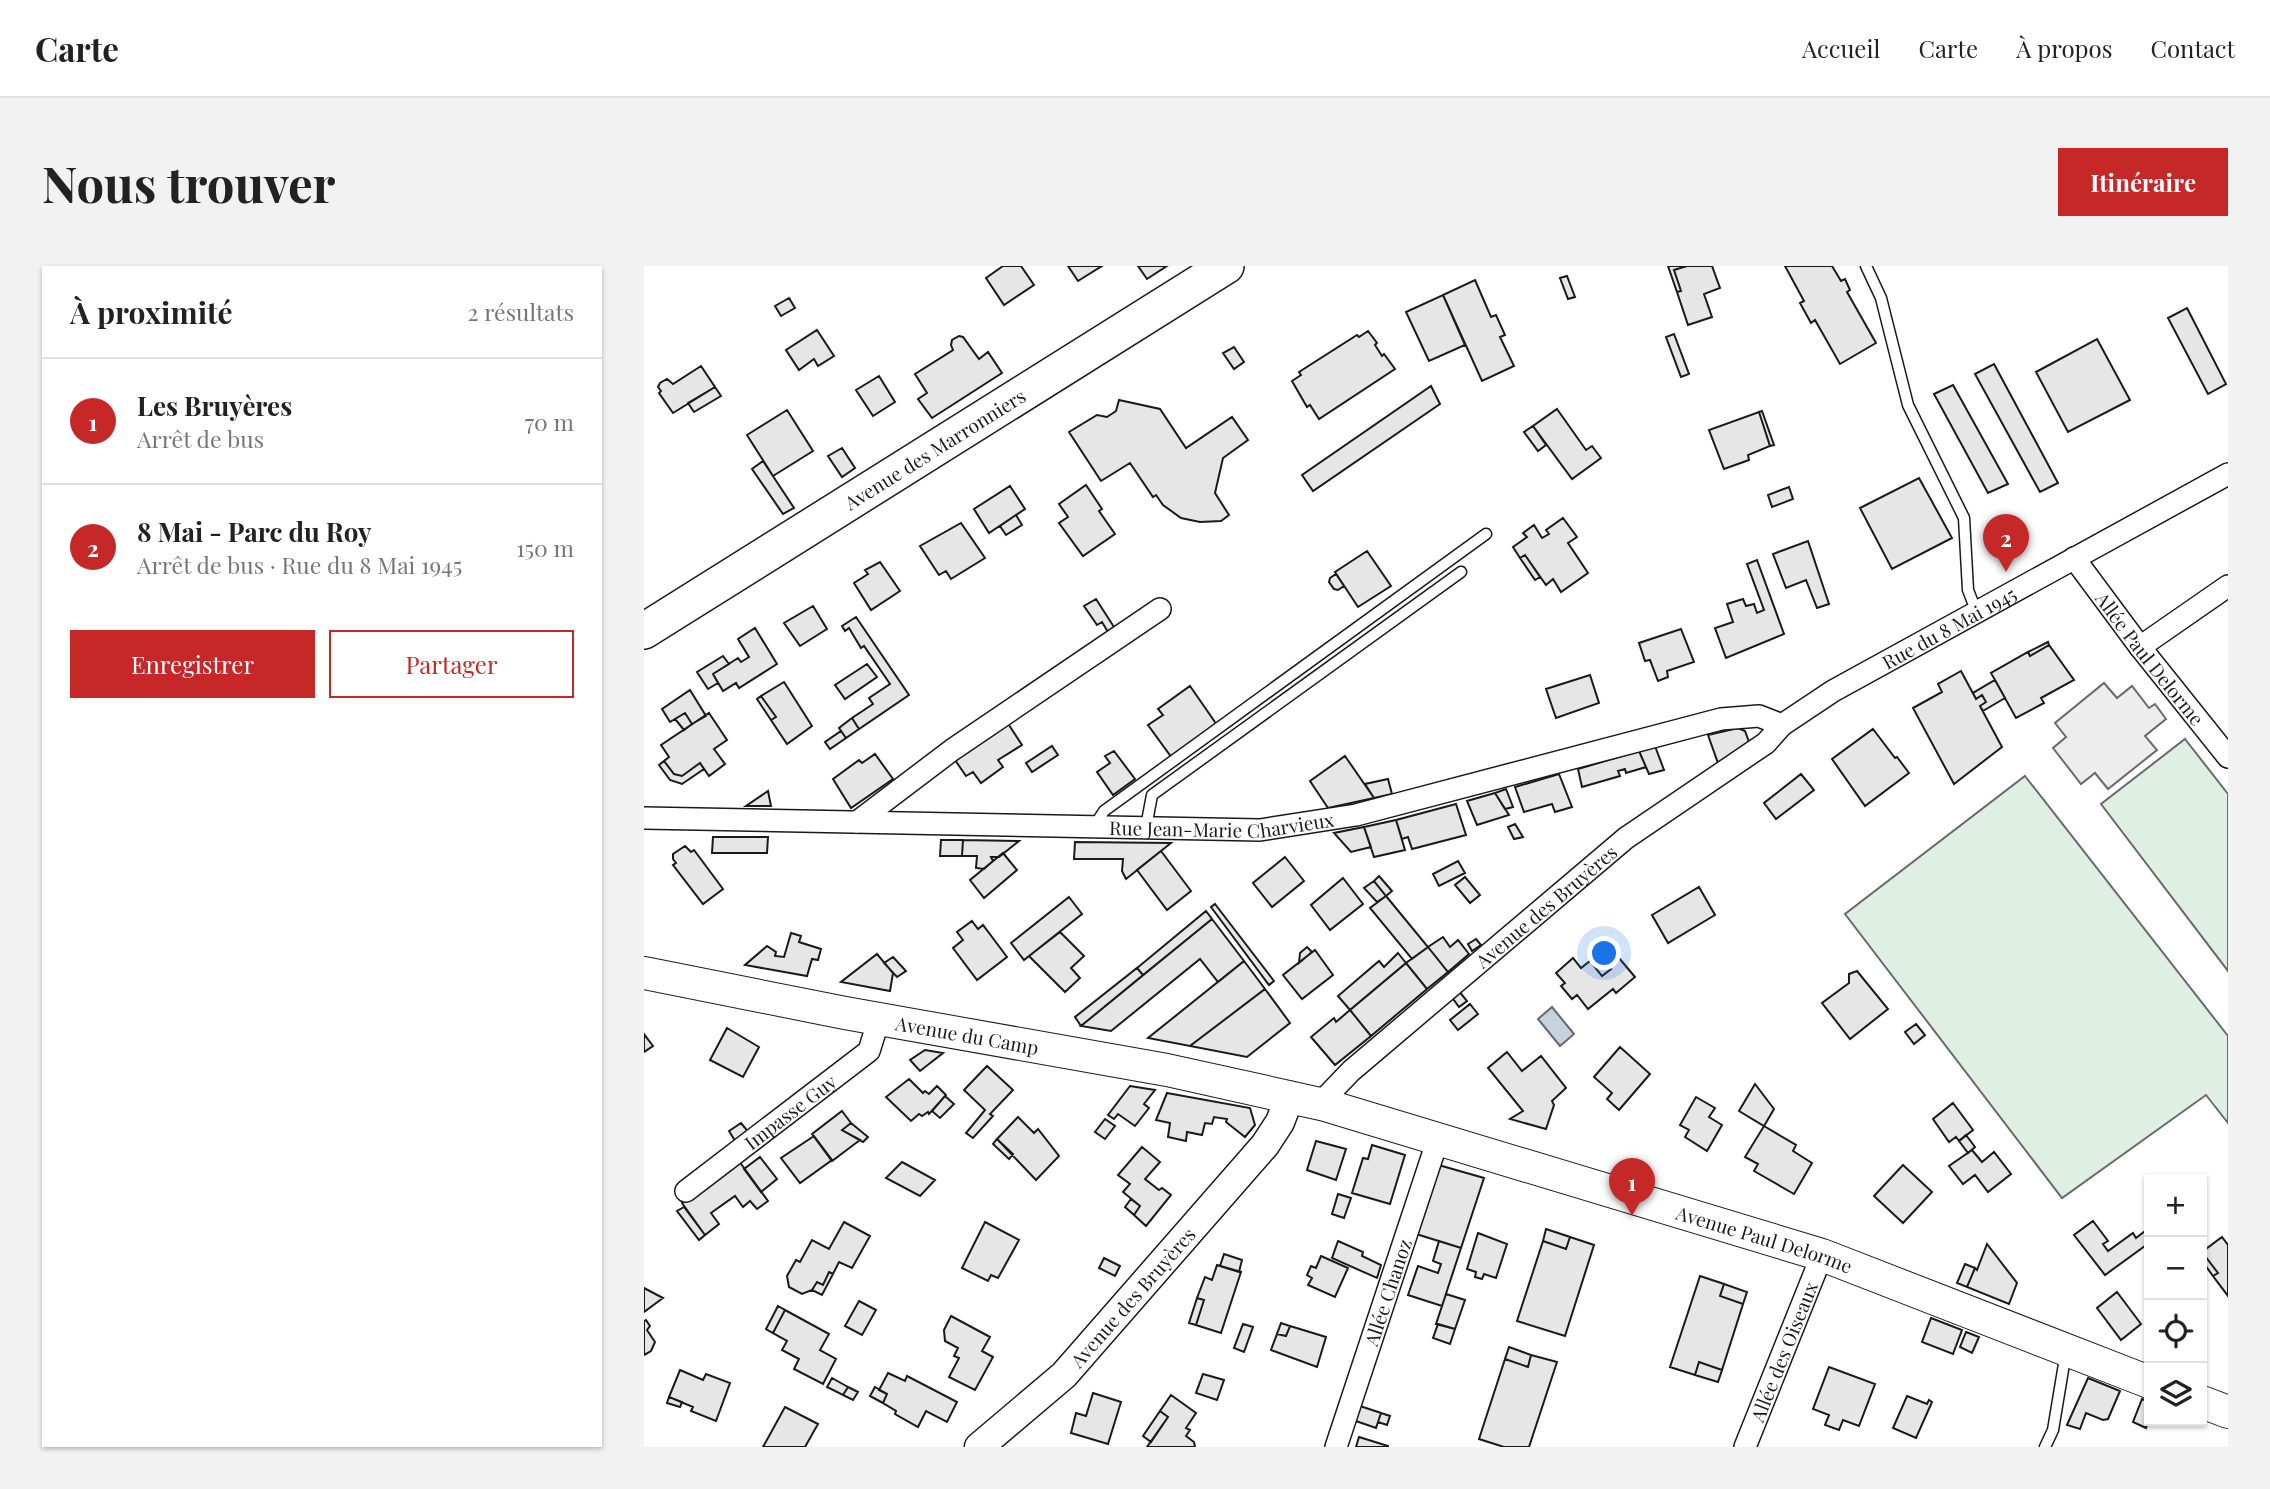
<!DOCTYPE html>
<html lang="fr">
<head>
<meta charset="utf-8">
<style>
  :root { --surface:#fff; --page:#f2f2f2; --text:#222; --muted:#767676; --line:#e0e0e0; --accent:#c62828 }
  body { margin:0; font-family:"Playfair Display",serif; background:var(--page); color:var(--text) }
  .controls { position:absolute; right:21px; bottom:21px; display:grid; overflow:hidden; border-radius:0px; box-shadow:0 2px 5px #0004 }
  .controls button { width:63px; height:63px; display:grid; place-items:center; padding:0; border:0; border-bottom:2px solid var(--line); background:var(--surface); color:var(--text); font:35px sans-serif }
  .you { position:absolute; left:961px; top:688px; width:24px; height:24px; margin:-18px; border:5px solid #fff; border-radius:50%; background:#1a73e8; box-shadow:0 0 0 10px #1a73e833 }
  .badge { display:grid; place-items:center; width:46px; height:46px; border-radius:50%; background:var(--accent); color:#fff; font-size:23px; font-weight:700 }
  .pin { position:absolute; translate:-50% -58px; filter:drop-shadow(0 2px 4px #0008) }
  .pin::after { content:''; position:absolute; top:37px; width:24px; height:21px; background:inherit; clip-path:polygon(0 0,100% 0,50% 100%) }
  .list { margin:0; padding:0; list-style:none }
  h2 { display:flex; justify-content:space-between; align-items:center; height:91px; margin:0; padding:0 28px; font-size:30px }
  h2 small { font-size:23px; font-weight:400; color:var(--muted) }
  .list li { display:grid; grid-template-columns:46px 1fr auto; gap:21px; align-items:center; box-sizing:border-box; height:126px; padding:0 28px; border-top:2px solid var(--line) }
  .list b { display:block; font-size:26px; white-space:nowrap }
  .list p { margin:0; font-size:23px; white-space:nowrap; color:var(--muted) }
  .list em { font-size:23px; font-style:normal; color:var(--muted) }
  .actions { display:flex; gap:14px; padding:21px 28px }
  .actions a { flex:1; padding:16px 0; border:2px solid var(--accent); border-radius:0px; text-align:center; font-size:24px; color:var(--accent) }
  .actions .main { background:var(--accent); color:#fff }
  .icon { flex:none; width:38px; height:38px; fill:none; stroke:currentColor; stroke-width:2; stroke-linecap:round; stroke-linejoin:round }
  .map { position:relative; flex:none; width:1584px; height:1181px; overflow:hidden; border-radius:0px }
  header { display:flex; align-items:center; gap:42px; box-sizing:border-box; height:98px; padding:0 35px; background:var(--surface); border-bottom:2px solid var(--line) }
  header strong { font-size:33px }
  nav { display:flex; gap:38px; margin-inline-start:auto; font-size:24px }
  .intro { display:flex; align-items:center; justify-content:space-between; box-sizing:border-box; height:168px; padding:0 42px }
  h1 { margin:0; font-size:49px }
  .button { padding:18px 32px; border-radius:0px; background:var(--accent); color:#fff; font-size:24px; font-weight:700 }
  main { display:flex; gap:42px; padding:0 42px }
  aside { flex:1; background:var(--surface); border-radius:0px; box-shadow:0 2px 5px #0004 }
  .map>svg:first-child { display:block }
</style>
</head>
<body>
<header>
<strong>Carte</strong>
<nav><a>Accueil</a><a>Carte</a><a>À propos</a><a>Contact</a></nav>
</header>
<div class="intro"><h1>Nous trouver</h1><a class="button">Itinéraire</a></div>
<main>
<aside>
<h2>À proximité<small>2 résultats</small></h2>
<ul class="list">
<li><span class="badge">1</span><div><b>Les Bruyères</b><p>Arrêt de bus</p></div><em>70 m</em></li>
<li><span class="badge">2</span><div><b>8 Mai - Parc du Roy</b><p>Arrêt de bus · Rue du 8 Mai 1945</p></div><em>150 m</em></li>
</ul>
<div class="actions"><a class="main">Enregistrer</a><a>Partager</a></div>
</aside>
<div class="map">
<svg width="1584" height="1181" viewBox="0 0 1584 1181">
  <rect width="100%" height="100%" fill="#fff"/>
  <path fill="#e0efe3" stroke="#6a6a6a" stroke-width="2" d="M1541 473 1584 528V705L1457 538Z
    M1381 510 1584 770V857L1562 829 1418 932 1201 648Z"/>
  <path fill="#ededed" stroke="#6a6a6a" stroke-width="2" d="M1460 417 1473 432 1488 420 1505 442 1511 438 1522 453 1501 470 1513 484 1464 523 1451 507 1437 518 1409 482 1422 471 1411 457Z"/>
  <path fill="#c6d2dc" stroke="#6a6a6a" stroke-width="2" d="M908 741 930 768 916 780 894 753Z"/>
  <path fill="#e6e6e6" stroke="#1a1a1a" stroke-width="2" d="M359 0H377L390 19 360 39 342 12Z
    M424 0H458L434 15Z
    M494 0H523L503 13Z
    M1024 0H1043L1030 4 1037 25 1033 26Z
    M1043 0H1068L1076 22 1060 28 1068 51 1044 59 1033 26 1037 25 1030 4Z
    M1141 0H1188L1197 15 1201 13 1206 24 1203 26 1232 77 1196 98 1171 54 1167 57 1156 37 1160 35Z
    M923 10 931 31 924 33 916 12Z
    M831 14 847 51 852 49 861 69 856 71 870 100 838 115 799 29Z
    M799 29 821 79 785 95 762 46Z
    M145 32 151 42 137 50 131 40Z
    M1543 42 1582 118 1564 128 1524 52Z
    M173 64 190 90 174 100 170 93 155 104 142 84Z
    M724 65 733 77 731 79 738 90 740 88 751 103 675 153 666 139 663 141 648 115 657 109 655 106 713 69 715 71Z
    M1030 68 1045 108 1037 111 1022 71Z
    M315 70 319 71 335 93 344 86 358 107 288 152 274 133 283 127 271 108 309 84 307 79 308 74Z
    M1453 73 1486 134 1424 166 1392 106Z
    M590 81 600 96 590 103 579 87Z
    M1350 98 1414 217 1396 226 1331 108Z
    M57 100 71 121 29 147 15 127 17 125 14 121 16 117 23 113 29 118Z
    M235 110 251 136 229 150 212 124Z
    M1309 119 1364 218 1344 227 1290 128Z
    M787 120 796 138 669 225 658 209Z
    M71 121 77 130 50 146 44 137Z
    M475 134 516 143 542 182 588 151 604 174 579 192 571 227 585 249 577 255 556 256 537 252 519 239 512 229 509 231 486 197 457 215 425 166 453 149 463 151 472 145Z
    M913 143 942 184 948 180 957 192 928 213 889 160Z
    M143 144 169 185 129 210 103 169Z
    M1118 145 1130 179 1126 180 1115 146Z
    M1115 146 1126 180 1104 189 1105 194 1080 203 1065 164Z
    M889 160 902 179 894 185 880 166Z
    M198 182 211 202 198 211 184 190Z
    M119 195 150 242 139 248 108 203Z
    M1275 212 1308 272 1248 303 1216 242Z
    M442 219 458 243 455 245 471 268 439 290 415 257 424 251 415 238Z
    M366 220 381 243 345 267 330 243Z
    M1145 221 1149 233 1128 241 1124 229Z
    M372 249 378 259 362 269 356 260Z
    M919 252 933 271 924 277 944 307 917 326 909 313 902 319 881 289 876 292 869 281 883 271 879 267 890 259 898 272 905 268 902 264Z
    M317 257 341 292 307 313 302 305 295 309 276 280Z
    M1164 275 1185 338 1173 342 1162 314 1142 322 1129 288Z
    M723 285 747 320 714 341 691 306Z
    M881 289 896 311 891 314 876 292Z
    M1113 294 1140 368 1082 392 1071 362 1089 356 1083 338 1099 333 1102 340 1110 338 1113 347 1120 344 1103 298Z
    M236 296 256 325 227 344 210 317 224 308 221 304Z
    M692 308 700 320 694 324 690 323 685 316 686 312Z
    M452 333 470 361 464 366 458 356 453 359 440 340Z
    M169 340 183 363 156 380 140 357Z
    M212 351 265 429 215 463 208 452 229 438 225 432 246 418 220 380 217 382 205 362 201 365 198 360Z
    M111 362 133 398 95 422 92 417 79 425 69 408 94 392 97 396 105 391 94 373Z
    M1037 363 1050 396 1023 405 1024 411 1014 415 1006 394 1001 395 995 377Z
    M1404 376 1405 379 1386 390 1384 386Z
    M1405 379 1430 414 1397 432 1400 437 1372 452 1347 407 1384 386 1386 390Z
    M79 390 85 398 69 408 74 417 64 423 53 406Z
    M223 398 233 411 201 433 191 419Z
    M1317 405 1332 433 1338 429 1342 436 1336 440 1358 481 1310 518 1269 442 1298 426 1294 418Z
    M946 409 955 437 912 452 902 423Z
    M1351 414 1361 432 1339 445 1336 440 1342 436 1338 429 1332 433 1329 427Z
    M140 416 168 460 143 478 127 454 132 451 117 430Z
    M546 420 573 459 528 492 504 459 519 449 514 443Z
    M46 424 62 450 48 458 41 447 26 456 18 443Z
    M117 430 132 451 127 454 113 433Z
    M41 447 48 458 40 464 31 453Z
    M65 447 83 474 70 483 81 498 65 510 56 497 38 510 30 508 20 495 25 491 17 479Z
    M208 452 215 463 202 472 195 462Z
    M363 456 378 479 354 494 359 501 337 517 329 506 322 510 311 494Z
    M1094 462 1101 465 1105 476 1075 500 1064 469Z
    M1229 463 1251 492 1253 491 1265 507 1221 540 1188 493Z
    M197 465 202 472 186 483 181 476Z
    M408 480 414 489 388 506 382 497Z
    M1011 480 1020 504 1005 508 995 485Z
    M470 485 491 513 469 529 453 506 466 497 461 490Z
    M995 485 1002 501 982 507 981 503 974 505 976 510 938 521 934 503Z
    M231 488 249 513 207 542 189 513 215 494 218 497Z
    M701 490 730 532 684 542 666 515Z
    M20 495 30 508 38 510 56 497 60 503 38 518 26 514 15 499Z
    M915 508 928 541 911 546 908 538 880 546 871 521Z
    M1157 508 1170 524 1132 553 1120 537Z
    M744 513 748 528 730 532 721 518Z
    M862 523 869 541 861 543 851 527Z
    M124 525 127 540H102Z
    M851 527 865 549 833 559 823 535Z
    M812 538 822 569 768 583 764 571 758 573 752 554Z
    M752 554 761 584 730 591 720 561Z
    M871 558 879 571 870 573 864 561Z
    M720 561 727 581 707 586 690 567Z
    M69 571H124L123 587H68Z
    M297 574H319L318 590H296Z
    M319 574 375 575 355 591H347L349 595 340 603 332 602 333 590H318Z
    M431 576 527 577 482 613 478 605 479 593H430Z
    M41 580 47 586 50 584 79 623 59 638 29 599 32 597 29 593V588Z
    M517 585 547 625 523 644 493 604Z
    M359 587 373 604 340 632 326 614Z
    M641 591 660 615 628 641 609 617Z
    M814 595 821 607 795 620 789 608Z
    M735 610 748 625 742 630 730 615Z
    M821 611 836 629 826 637 811 619Z
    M699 612 719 638 686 664 667 639Z
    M730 615 742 630 733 636 720 622Z
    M1055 621 1071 649 1024 677 1008 649Z
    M742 630 784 681 768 693 726 642Z
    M425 631 438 648 380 694 367 677Z
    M571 638 630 715 625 719 567 641Z
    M562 645 568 653 499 709 493 702Z
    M568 653 600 695 574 716 556 693 467 765 437 760Z
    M328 655 334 663 339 659 363 691 333 714 309 682 319 674 313 666Z
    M416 666 440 690 427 702 436 712 421 726 385 690Z
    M147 667 157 670 155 676 177 683 174 694 168 693 163 710 101 699 123 680 132 686 131 690 140 691Z
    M799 671 806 681 814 674 825 688 804 706 784 681Z
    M832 673 837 679 828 685 824 678Z
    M965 680 970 686 960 694 967 703 958 710 946 695Z
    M663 681 668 686 655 697 656 687Z
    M784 681 804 706 783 723 762 697Z
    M671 684 689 709 658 733 639 709Z
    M970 686 991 711 972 727 969 723 944 743 933 729 928 733 917 720 921 717 912 707 929 692 937 702 946 695 958 710 967 703 960 694Z
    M754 687 762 697 706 744 694 730 735 695 740 701Z
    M233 688 249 707 246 725 197 716Z
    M249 691 262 705 253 711 240 697Z
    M600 695 621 723 546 780 504 772Z
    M762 697 783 723 727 770 706 744Z
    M493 702 499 709 437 760 431 751Z
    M1213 705 1244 743 1206 773 1178 737 1205 717V708Z
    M621 723 646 757 603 791 546 780Z
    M814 724 823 735 815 741 807 730Z
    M826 738 834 748 814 764 806 754Z
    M706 744 727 770 691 799 667 771 690 752 692 756Z
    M1272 758 1281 769 1270 778 1261 766Z
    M83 762 115 781 99 811 66 794Z
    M0 768 9 780 0 786Z
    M976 781 1006 808 975 844 963 833 968 827 950 811Z
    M281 784 299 787 276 805 266 794Z
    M863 786 878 805 897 790 922 822 908 835 910 839 902 863 866 853 879 845 844 802Z
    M343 800 369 824 346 848 349 850 329 872 322 867 341 844 320 824Z
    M265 813 279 827 281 825 285 828 293 820 302 829 285 848 284 846 278 850 275 848 267 855 242 831Z
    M1111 818 1130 843 1120 860 1095 845Z
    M486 820 511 824 500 838 505 842 491 860 474 848 470 853 464 849Z
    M523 827 606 842 611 859 601 871 582 856 583 853 570 851 568 858 561 857 558 869 543 866 542 875 524 871 526 857 512 854Z
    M301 830 310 838 296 852 288 845Z
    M1052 831 1071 842 1065 851 1078 859 1063 885 1041 871 1045 864 1036 859Z
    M1309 837 1329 864 1315 875 1312 871 1305 876 1289 853Z
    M198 845 207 857 198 864 216 874 188 895 168 868Z
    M374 851 390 867 394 863 415 890 392 914 353 873Z
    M461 853 471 860 461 873 451 866Z
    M97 857 106 868 93 878 85 865Z
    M207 857 224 871 219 876 198 864Z
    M1120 860 1152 879 1149 885 1168 897 1150 928 1110 905 1114 898 1101 891Z
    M1322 869 1331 881 1324 887 1315 875Z
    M170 870 188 894 156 917 137 892Z
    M353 873 369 888 365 893 349 878Z
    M672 875 702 883 692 914 663 904Z
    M728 879 761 889 746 938 708 927 719 892 724 893Z
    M498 881 516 896 501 913 515 924 518 922 527 929 502 960 490 949 496 940 479 926 486 918 474 909Z
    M1328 884 1338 896 1350 886 1367 908 1344 926 1331 909 1319 918 1305 900Z
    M116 891 133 913 117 926 100 903Z
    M95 895 124 935 113 943 106 935 99 941 91 930 67 947 75 958 61 969 38 937Z
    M258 896 291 914 276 930 242 912Z
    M791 898 840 912 817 982 769 967Z
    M1259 899 1288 926 1259 957 1230 930Z
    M694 928 707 932 700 952 688 948Z
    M487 933 496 940 490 949 481 941Z
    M40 941 61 969 55 974 33 945Z
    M1449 955 1464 975 1459 978 1464 985 1489 967 1492 972 1505 962V977L1461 1009 1430 969Z
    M200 956 226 970 208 1002 195 996 189 1008 185 1006 179 1019 173 1016 168 1024 158 1028 145 1021 143 1010 152 994 156 996 168 974 185 983Z
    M341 956 375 974 354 1012 347 1009 344 1015 318 1002Z
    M902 963 926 971 922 983 899 975Z
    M834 967 863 978 852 1012 840 1008 838 1013 831 1011 832 1006 823 1003Z
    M926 971 950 979 921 1070 873 1055 899 975 922 983Z
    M1578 971 1584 979V1030L1569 1010 1574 1007 1558 986Z
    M694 975 719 986 718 990 737 999 733 1012 688 992Z
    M795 975 817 982 798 1040 764 1029 774 1000 794 1007 797 998 789 995Z
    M1343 978 1373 1017 1365 1038 1323 1021 1331 1002 1333 1004Z
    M1558 986 1574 1007 1569 1010 1558 995Z
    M580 988 598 994 595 1006 576 1000Z
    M677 990 704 1002 691 1031 664 1019 668 1012 663 1009 667 1000 672 1002Z
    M460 992 476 1000 471 1010 455 1002Z
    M1321 998 1331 1002 1323 1021 1313 1017Z
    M573 999 597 1006 577 1067 552 1059 560 1034 553 1032 561 1011 568 1014Z
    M185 1006 189 1008 178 1029 168 1024 173 1016 179 1019Z
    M1056 1010 1080 1018 1076 1030 1099 1038 1078 1104 1055 1096 1051 1109 1026 1101Z
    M1080 1018 1103 1026 1099 1038 1076 1030Z
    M0 1022 19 1032 0 1046Z
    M1473 1026 1497 1058 1477 1074 1453 1042Z
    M802 1028 821 1034 811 1063 792 1058Z
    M553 1032 560 1034 552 1059 545 1057Z
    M215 1035 232 1044 218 1069 201 1060Z
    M134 1040 141 1044 129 1067 122 1063Z
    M141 1044 185 1068 176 1084 192 1093 179 1118 150 1103 155 1093 138 1084 143 1075 129 1067Z
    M307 1050 346 1071 338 1085 349 1091 331 1124 305 1111 315 1092 310 1090 314 1082 301 1075 300 1064Z
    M1287 1052 1318 1064 1309 1088 1278 1076Z
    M2 1054 6 1060 3 1064 11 1076 7 1085 0 1089V1055Z
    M637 1057 646 1060 642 1070 633 1068Z
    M599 1058 609 1061 600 1086 590 1082Z
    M794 1058 811 1063 806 1078 789 1072Z
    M646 1060 682 1071 673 1101 627 1084 633 1068 642 1070Z
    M1322 1066 1335 1071 1328 1087 1316 1081Z
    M865 1081 887 1089 884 1101 861 1093Z
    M887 1089 913 1096 885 1181H860L835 1173 861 1093 884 1101Z
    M1055 1096 1078 1104 1074 1116 1051 1109Z
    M1185 1101 1231 1118 1215 1160 1199 1154 1195 1164 1181 1159 1185 1149 1169 1143Z
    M36 1104 59 1114 62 1108 86 1117 72 1155 47 1145 49 1141 25 1131Z
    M244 1107 261 1115 263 1110 313 1136 303 1156 282 1145 274 1161 251 1148 252 1145 239 1137 243 1128 235 1124Z
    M559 1108 580 1114 573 1134 552 1127Z
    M188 1112 204 1121 199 1129 183 1121Z
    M1444 1112 1476 1125 1464 1153 1459 1154 1442 1147 1436 1163 1423 1159Z
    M204 1121 214 1126 209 1134 199 1129Z
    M231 1121 243 1128 239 1137 226 1130Z
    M449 1127 477 1136 464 1178 427 1167 432 1147 442 1150Z
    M527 1129 552 1147 542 1162 546 1164 542 1170 550 1176 551 1181H503L524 1151 516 1145Z
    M1263 1130 1283 1138 1285 1134 1288 1136 1272 1172 1249 1162Z
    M25 1131 38 1136 36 1141 23 1137Z
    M1498 1133 1505 1136V1155H1508L1507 1158 1504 1156 1502 1162 1489 1156Z
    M713 1139 737 1147 732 1162 709 1154Z
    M141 1141 174 1158 161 1181H119Z
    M516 1145 524 1151 507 1176 499 1170Z
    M737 1147 746 1150 743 1159 734 1156Z
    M715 1171 744 1180V1181H712Z"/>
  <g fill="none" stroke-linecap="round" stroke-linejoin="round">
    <defs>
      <path id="service" d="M1222 0 1237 32 1264 139 1320 252 1324 324 1333 347
        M451 559 460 545 842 268
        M502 561 508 529 817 306
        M1401 1181 1409 1164 1422 1086"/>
      <g id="minor">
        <path id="s1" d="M1430 292 1496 381 1584 491"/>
        <path d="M1496 381 1584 320"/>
        <path id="s2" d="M0 552 616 564 712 549 1077 453 1115 450 1138 459"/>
        <path d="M213 556 308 484 516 343"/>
        <path id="s3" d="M681 839 684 829 707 805 982 572 1122 477 1138 459 1189 425 1584 208"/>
        <path id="s4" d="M42 925 225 785 235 753"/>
        <path id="s5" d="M692 1181 794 873"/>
        <path id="s6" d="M1101 1181 1178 989"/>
      </g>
      <g id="tertiary">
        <path id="s7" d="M335 1181 420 1109 621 879 636 856 646 830"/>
      </g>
      <g id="secondary">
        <path id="s8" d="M0 707 201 747 523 804 681 839 1178 989 1505 1116"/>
        <path d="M1558 1136 1584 1146"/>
      </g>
      <g id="primary">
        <path id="s9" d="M0 365 582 0"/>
      </g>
    </defs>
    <use href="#service" stroke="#1a1a1a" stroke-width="13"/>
    <use href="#minor" stroke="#1a1a1a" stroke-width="24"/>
    <use href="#tertiary" stroke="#1a1a1a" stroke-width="31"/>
    <use href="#secondary" stroke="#1a1a1a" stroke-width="34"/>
    <use href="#primary" stroke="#1a1a1a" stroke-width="38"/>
    <use href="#service" stroke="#fff" stroke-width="10"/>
    <use href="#minor" stroke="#fff" stroke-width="21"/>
    <use href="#tertiary" stroke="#fff" stroke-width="28"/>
    <use href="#secondary" stroke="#fff" stroke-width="32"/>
    <use href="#primary" stroke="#fff" stroke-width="35"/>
  </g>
  <g text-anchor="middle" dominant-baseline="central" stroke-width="5" stroke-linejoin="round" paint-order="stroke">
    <g font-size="19" fill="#1a1a1a" stroke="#fff">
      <text stroke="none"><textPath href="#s9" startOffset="343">Avenue des Marronniers</textPath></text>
      <text stroke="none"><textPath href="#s3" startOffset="791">Rue du 8 Mai 1945</textPath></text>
      <text stroke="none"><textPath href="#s1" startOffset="126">Allée Paul Delorme</textPath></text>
      <text stroke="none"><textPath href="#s2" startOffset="578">Rue Jean-Marie Charvieux</textPath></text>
      <text stroke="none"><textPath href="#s3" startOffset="299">Avenue des Bruyères</textPath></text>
      <text stroke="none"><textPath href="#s8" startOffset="329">Avenue du Camp</textPath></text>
      <text stroke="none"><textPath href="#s4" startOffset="131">Impasse Guy</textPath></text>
      <text stroke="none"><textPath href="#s8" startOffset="1153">Avenue Paul Delorme</textPath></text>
      <text stroke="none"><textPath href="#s5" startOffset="163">Allée Chanoz</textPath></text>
      <text stroke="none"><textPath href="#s7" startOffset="215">Avenue des Bruyères</textPath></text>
      <text stroke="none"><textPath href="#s6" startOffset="103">Allée des Oiseaux</textPath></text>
    </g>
  </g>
</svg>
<div class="controls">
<button>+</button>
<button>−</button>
<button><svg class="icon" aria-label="locate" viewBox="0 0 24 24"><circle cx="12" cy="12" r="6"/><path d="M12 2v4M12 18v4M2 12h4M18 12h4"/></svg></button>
<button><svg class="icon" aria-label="layers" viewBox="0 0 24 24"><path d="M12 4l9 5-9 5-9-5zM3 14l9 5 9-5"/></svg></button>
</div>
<div class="you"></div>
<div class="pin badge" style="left:988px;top:950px">1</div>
<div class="pin badge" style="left:1362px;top:306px">2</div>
</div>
</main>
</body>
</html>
